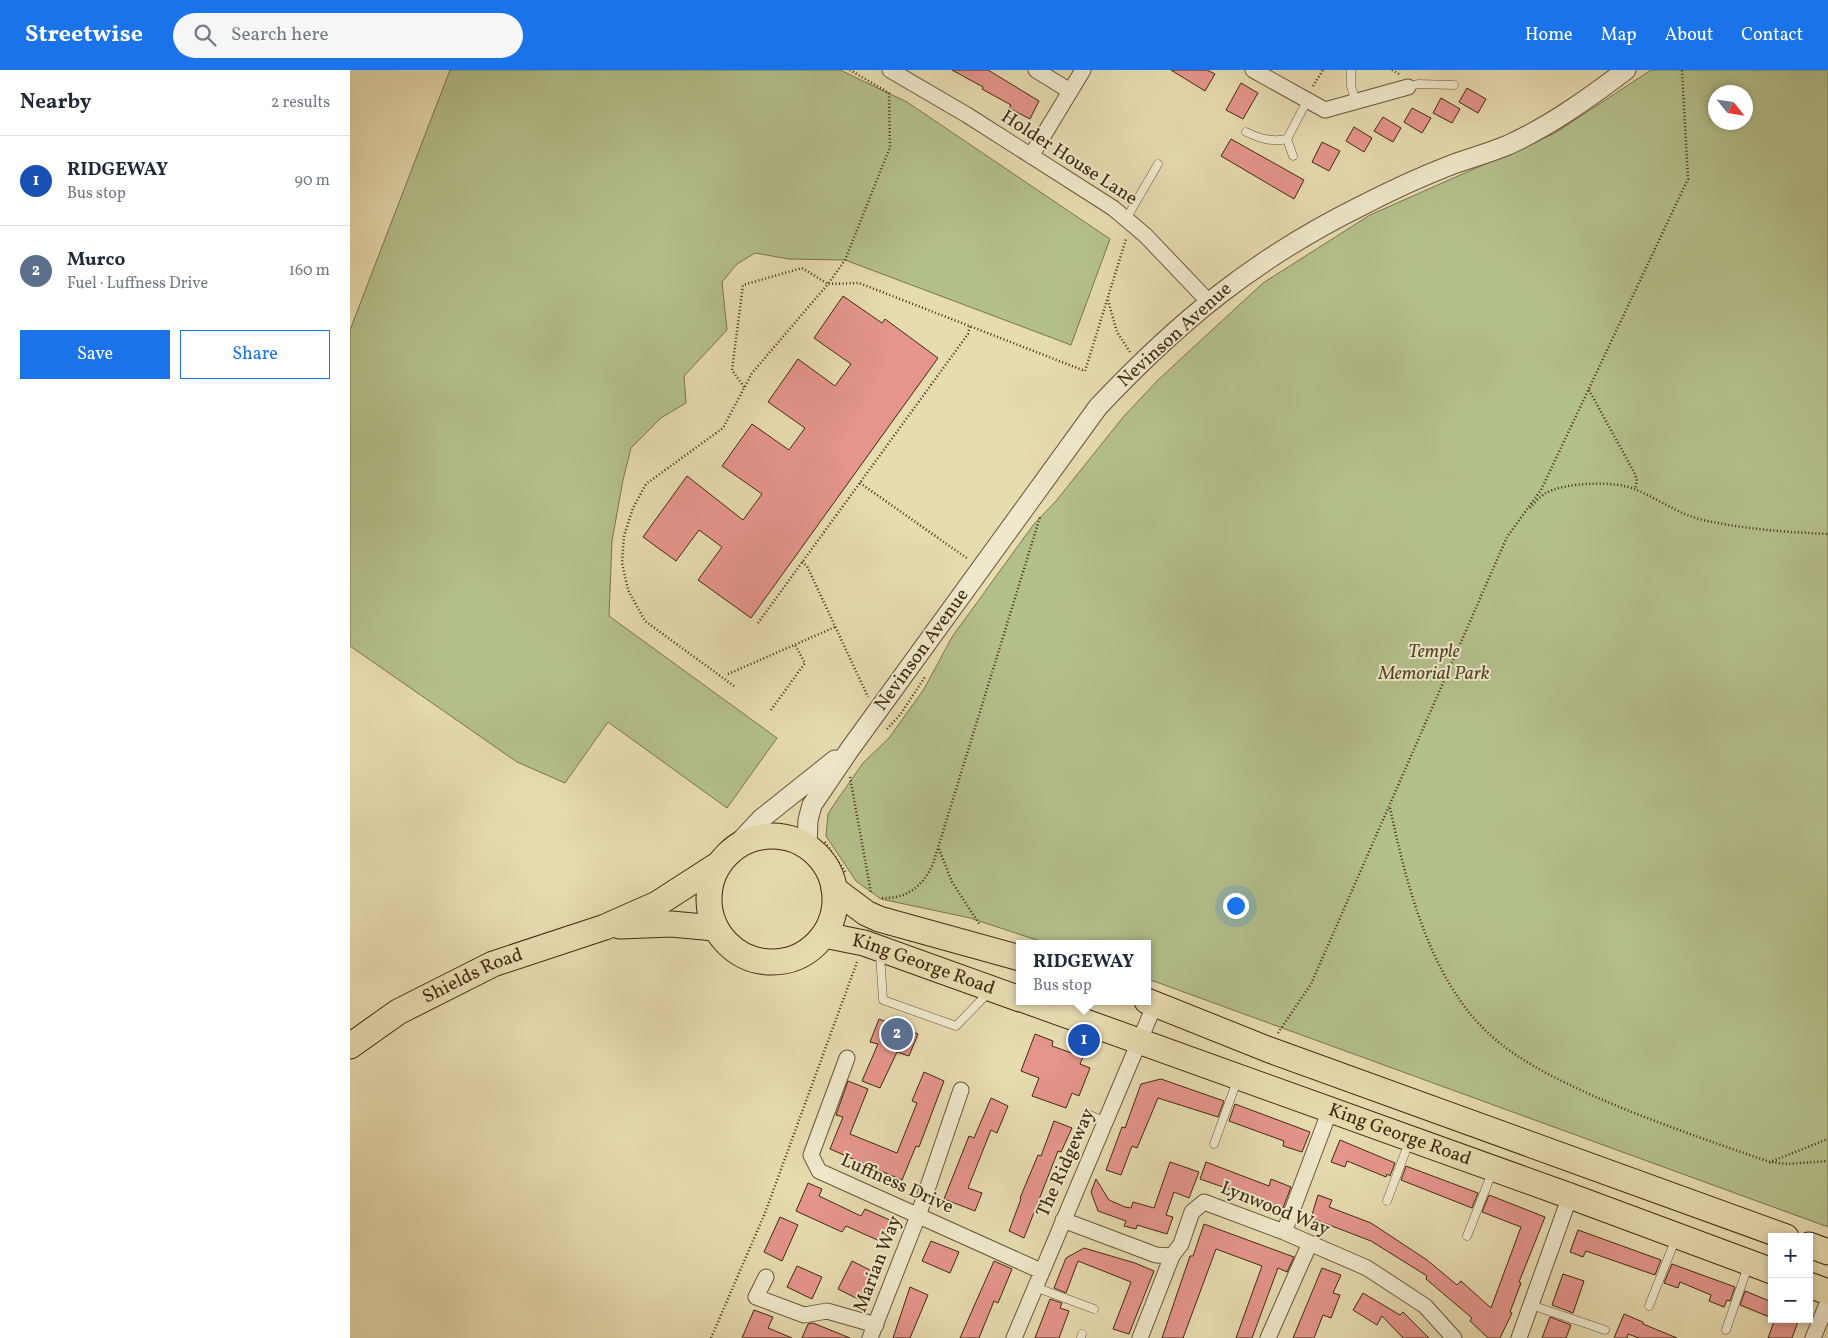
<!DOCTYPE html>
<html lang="en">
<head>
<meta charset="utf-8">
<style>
  :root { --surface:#fff; --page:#f6f6f7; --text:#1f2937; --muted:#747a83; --line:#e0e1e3; --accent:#1a73e8 }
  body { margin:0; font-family:Vollkorn,serif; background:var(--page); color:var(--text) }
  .controls { position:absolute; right:15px; bottom:15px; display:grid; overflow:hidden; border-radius:0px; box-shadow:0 2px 8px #0003 }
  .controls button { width:45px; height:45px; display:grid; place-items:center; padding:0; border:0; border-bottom:1px solid var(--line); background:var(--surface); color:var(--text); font:25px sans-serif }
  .compass { position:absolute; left:1358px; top:15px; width:45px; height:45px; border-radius:50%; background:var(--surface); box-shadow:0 2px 8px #0003; rotate:120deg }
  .you { position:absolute; left:885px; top:835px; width:18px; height:18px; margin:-12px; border:4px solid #fff; border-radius:50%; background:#1a73e8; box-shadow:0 0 0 8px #1a73e833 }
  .badge { display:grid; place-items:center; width:32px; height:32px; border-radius:50%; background:var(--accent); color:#fff; font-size:16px; font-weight:700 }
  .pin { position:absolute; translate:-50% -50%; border:2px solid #fff; box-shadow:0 1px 5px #0006 }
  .popup { position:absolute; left:666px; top:870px; width:135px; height:65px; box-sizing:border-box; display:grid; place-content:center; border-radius:0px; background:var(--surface); filter:drop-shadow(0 1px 4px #0005); font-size:16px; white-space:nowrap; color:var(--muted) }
  .popup b { font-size:19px; color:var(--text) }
  .popup::after { content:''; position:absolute; left:50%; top:100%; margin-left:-10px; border:10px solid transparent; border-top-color:var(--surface) }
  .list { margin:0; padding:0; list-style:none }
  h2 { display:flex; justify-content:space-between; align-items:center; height:65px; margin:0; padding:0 20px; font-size:21px }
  h2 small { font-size:16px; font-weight:400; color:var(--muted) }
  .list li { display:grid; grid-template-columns:32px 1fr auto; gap:15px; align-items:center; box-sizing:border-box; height:90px; padding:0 20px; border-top:1px solid var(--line) }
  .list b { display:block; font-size:19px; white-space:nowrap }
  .list p { margin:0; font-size:16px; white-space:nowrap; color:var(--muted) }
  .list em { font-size:16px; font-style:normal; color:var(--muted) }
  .actions { display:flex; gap:10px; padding:15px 20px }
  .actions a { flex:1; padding:11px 0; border:1px solid var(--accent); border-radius:0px; text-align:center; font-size:18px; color:var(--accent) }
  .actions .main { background:var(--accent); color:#fff }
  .icon { flex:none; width:28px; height:28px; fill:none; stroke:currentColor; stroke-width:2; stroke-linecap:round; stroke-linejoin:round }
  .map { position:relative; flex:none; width:1478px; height:1268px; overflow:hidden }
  header { display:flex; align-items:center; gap:30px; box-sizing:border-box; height:70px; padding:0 25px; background:var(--accent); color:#fff }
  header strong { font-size:24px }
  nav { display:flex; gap:28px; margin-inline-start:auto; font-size:18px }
  .search { width:350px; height:45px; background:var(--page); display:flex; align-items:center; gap:12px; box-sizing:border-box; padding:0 18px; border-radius:28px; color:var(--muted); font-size:19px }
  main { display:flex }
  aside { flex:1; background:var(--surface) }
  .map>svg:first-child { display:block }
</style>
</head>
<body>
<header>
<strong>Streetwise</strong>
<div class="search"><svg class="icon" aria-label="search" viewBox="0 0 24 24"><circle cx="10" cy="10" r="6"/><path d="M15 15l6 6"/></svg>Search here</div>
<nav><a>Home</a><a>Map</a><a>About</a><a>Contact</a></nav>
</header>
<main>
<aside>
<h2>Nearby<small>2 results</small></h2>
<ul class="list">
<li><span class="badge" style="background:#1a4fb4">1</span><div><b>RIDGEWAY</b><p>Bus stop</p></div><em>90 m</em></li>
<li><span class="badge" style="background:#5c6f8a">2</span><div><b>Murco</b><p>Fuel · Luffness Drive</p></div><em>160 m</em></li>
</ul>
<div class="actions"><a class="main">Save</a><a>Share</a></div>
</aside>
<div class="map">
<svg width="1478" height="1268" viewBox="0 0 1478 1268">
  <rect width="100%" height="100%" fill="#e7dbb0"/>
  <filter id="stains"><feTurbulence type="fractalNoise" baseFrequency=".004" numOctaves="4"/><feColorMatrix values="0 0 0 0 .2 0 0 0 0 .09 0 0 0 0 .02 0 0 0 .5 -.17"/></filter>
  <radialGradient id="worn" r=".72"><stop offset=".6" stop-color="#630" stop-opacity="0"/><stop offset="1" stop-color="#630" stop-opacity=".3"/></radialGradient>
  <path fill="#b4c08c" stroke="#7a754e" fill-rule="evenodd" d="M100 0H490L557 32 760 169 721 275 495 190 439 189 405 183 387 194 372 212 377 260 334 306 336 333 311 348 281 378 273 410 262 471 259 546 427 668 377 738 258 652 215 713 167 692 0 576V260Z
    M1301 0H1478V1157L798 909V874H699L620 848 531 829 506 811 476 766 478 744 483 736 513 693 539 668 574 619 602 567 684 454 706 431 774 346 809 309 913 213 1020 145 1205 63ZM1366 22H1396V52H1366Z"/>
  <path fill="#e5958c" stroke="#3f2a0f" d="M602 0H638L689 31 680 49 659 38 661 35 632 19 633 17Z
    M821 0H857L865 4 855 21Z
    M891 13 908 23 893 49 876 40Z
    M1117 18 1136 29 1128 43 1109 32Z
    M1091 28 1110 39 1102 53 1083 43Z
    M1062 38 1081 48 1072 63 1054 52Z
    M1033 47 1051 58 1043 72 1024 61Z
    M1004 57 1022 68 1014 82 996 71Z
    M881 69 954 110 944 129 871 86Z
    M972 72 990 81 979 101 962 92Z
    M493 226 532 253 535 249 588 288 401 548 348 510 372 477 349 460 326 491 293 467 337 406 393 450 412 424 372 396 402 354 439 380 455 358 418 332 448 289 485 316 501 294 464 268Z
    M529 949 568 964 559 986 547 982 530 1018 512 1011 528 974 520 972Z
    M685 964 703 971 702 976 733 987 730 994 740 998 729 1026 722 1023 716 1038 682 1026 689 1008 671 1001Z
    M574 1002 594 1011 569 1077 566 1076 552 1110 480 1079 493 1047 486 1045 498 1011 518 1019 500 1064 547 1083 567 1033 562 1031Z
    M811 1009 874 1031 868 1047 808 1028 787 1078 782 1076 771 1105 756 1100 772 1057 775 1058 791 1014Z
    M641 1028 658 1036 647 1063 641 1060 618 1118 632 1123 625 1141 594 1129 619 1066 624 1068Z
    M885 1034 960 1062 952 1082 933 1076 934 1071 879 1051Z
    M704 1051 722 1058 711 1082 708 1081 674 1168 659 1161 671 1129 670 1128 688 1085 691 1086Z
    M990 1070 1045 1093 1040 1106 1037 1104 1036 1107 997 1091 995 1097 981 1092Z
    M820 1092 849 1102 839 1128 824 1122 816 1145 823 1147 817 1164 787 1155 786 1159 774 1156 776 1151 748 1141 741 1122 746 1109 759 1130 775 1137 781 1138 783 1132 804 1138Z
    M856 1092 919 1116 921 1109 941 1117 933 1138 850 1109Z
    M1056 1096 1128 1123 1122 1138 1051 1110Z
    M458 1113 472 1119 469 1126 511 1146 515 1139 542 1151 532 1172 496 1156 492 1162 446 1141Z
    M968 1125 982 1130 979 1137 1021 1153 1077 1190 1107 1215 1111 1211 1141 1238 1171 1157 1132 1142 1139 1125 1195 1147 1169 1212 1171 1213 1160 1242 1162 1243 1150 1268H1138L1120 1251 1122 1248 1076 1209 1077 1206 1021 1171 961 1148Z
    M430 1147 448 1155 432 1191 414 1182Z
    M854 1154 944 1187 937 1202 928 1198 902 1268H886L912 1196 866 1179 833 1268H812L840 1186H843Z
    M1228 1160 1311 1190 1305 1205 1236 1181 1233 1187 1220 1182Z
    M581 1171 609 1182 600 1203 572 1191Z
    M734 1178 785 1193 804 1201 779 1264 763 1259 781 1212 728 1191 716 1223 704 1218 716 1188Z
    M502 1191 524 1202 510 1230 488 1219Z
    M644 1191 662 1199 648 1233 644 1231 629 1268H610Z
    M1322 1194 1385 1217 1380 1231 1377 1230 1374 1237 1359 1231 1361 1225 1330 1212 1328 1218 1314 1213Z
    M447 1196 472 1207 462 1229 437 1217Z
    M972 1198 991 1205 983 1223 990 1225 981 1248 973 1245 964 1268H943Z
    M1213 1204 1234 1211 1223 1243 1202 1235Z
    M560 1217 578 1225 560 1268H543Z
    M1395 1221 1422 1232V1248L1390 1235Z
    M1013 1223 1050 1245 1053 1242 1079 1268H1053L1032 1246 1027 1255 1003 1240Z
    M700 1229 712 1233 710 1238 719 1241 709 1268H685Z
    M404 1240 423 1247 418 1258 442 1268H392Z
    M1274 1244 1293 1252V1254L1327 1268H1289L1278 1264 1277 1268H1264Z
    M1200 1247 1221 1255 1216 1268H1192Z
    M1425 1249H1449L1442 1268H1418Z
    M463 1253 500 1268H452L458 1254Z"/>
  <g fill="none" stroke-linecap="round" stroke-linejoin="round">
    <defs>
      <path id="service" d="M1001 0V16L1006 32
        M1058 17 1068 14 1104 15
        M896 62C911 69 921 72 937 69
        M943 86 937 69 957 31
        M776 149 808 94
        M530 884 533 930 606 956 639 922
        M737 1044 756 1052
        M864 1074 887 1011
        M1037 1131 1059 1072
        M1117 1166 1143 1100
        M685 1217 744 1239
        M1181 1235 1255 1260
        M1299 1236 1326 1168
        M1376 1260 1398 1196
        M731 1268 732 1264"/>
      <path id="minor" d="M540 0 617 45 763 138 795 165 858 231
        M686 0 720 21
        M903 0 975 40 1058 17
        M681 86 733 0
        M497 988 461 1085 469 1101 691 1201
        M713 1150 806 1185 822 1186 831 1174 842 1142 854 1132 934 1162 1017 1198 1075 1236 1104 1268
        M934 1162 980 1040
        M416 1207 406 1227 454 1245 477 1241 526 1255
        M520 1268 568 1146 611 1020
        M664 1268 805 934
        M790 1268 822 1186
        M918 1268 960 1173
        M1169 1268 1220 1126
        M1463 1268 1478 1232"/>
      <path id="tertiary" d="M457 776 458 750 462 735 500 679 748 337C829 251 904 189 1011 136 1040 121 1070 107 1101 95 1120 88 1139 83 1158 75 1200 56 1239 28 1276 0
        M384 778 411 749 485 690"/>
      <g id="trunk">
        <circle cx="422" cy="829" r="63"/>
        <path d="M484 819 516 843 529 849 670 888"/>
        <path d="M270 856 321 854 365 858"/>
        <path id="s1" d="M474 865 514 873 670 929"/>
        <path id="s2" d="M677 931 1220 1126 1422 1201"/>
        <path d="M797 931 917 979 1436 1167"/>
        <path id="s3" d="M0 976 48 942 143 894 255 857 307 834 369 794"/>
        <path d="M1459 1175 1478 1182"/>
        <path d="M1459 1215 1478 1222"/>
      </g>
    </defs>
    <use href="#service" stroke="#695637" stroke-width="9"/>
    <use href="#minor" stroke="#695637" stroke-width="17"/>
    <use href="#tertiary" stroke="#695637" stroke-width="21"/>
    <use href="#trunk" stroke="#3f2a0f" stroke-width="27"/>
    <path stroke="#3f2a0f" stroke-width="2.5" stroke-dasharray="1 2.5" stroke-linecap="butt" d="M1042 0 1049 4
      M963 16 973 0
      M758 230 767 262 780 282
      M394 317 382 300 393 215 452 198 478 214 495 190 540 77 539 23 500 0
      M1239 320 1285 404 1287 411 1285 419
      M510 413 618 489
      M1180 438C1184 433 1189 428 1194 424 1213 412 1266 410 1287 420 1308 429 1327 443 1349 449 1391 459 1435 462 1478 464
      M452 492 457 496 518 627
      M408 553 618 264 620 256
      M378 604 485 557
      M384 616 295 551 278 520 272 493 274 466 283 438 296 414 373 358 402 303 478 214 509 213 735 301 776 169
      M421 640 455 593 445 575
      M537 659 550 645 575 607
      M500 707 521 823
      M1040 738C1056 812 1079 906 1136 961 1165 989 1203 1007 1239 1024 1298 1050 1359 1071 1420 1092L1478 1069
      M475 772 496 803
      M589 779 602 812 630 855
      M532 828C557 829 573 816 583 794L690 447
      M928 963 961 914 1157 467 1191 420 1338 109 1332 0
      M1422 1092 1437 1094 1478 1091
      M361 1268 415 1143 507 892"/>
    <use href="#service" stroke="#efe8cc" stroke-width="8"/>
    <use href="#minor" stroke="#efe8cc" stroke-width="15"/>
    <use href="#tertiary" stroke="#efe8cc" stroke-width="19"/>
    <use href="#trunk" stroke="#e7dbb0" stroke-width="25"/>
  </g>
  <g text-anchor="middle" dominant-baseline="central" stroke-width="4" stroke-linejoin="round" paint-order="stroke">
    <g font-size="19" fill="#3f2a0f" stroke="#efe8cc">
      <text transform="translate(719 88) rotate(33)">Holder House Lane</text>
      <text transform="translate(825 265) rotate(-42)">Nevinson Avenue</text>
      <text transform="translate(572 580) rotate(-54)">Nevinson Avenue</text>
      <text stroke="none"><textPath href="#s1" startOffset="104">King George Road</textPath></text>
      <text stroke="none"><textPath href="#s3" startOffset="142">Shields Road</textPath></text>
      <text stroke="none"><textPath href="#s2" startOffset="396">King George Road</textPath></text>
      <text transform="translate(716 1093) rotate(-66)">The Ridgeway</text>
      <text transform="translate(547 1114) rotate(24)">Luffness Drive</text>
      <text transform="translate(925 1139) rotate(22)">Lynwood Way</text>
      <text transform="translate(528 1194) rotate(-69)">Marian Way</text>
    </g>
    <g font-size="19" font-style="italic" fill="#564828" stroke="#efe8cc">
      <text x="1084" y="582">Temple<tspan x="1084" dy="22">Memorial Park</tspan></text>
    </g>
  </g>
  <rect width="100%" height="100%" filter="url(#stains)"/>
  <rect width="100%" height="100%" fill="url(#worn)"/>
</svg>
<div class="controls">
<button>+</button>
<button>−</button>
</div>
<svg class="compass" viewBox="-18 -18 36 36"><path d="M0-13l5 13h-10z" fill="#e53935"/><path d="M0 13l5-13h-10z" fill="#747a83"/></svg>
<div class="you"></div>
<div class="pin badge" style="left:734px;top:970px;background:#1a4fb4">1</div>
<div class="popup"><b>RIDGEWAY</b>Bus stop</div>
<div class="pin badge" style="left:547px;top:964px;background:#5c6f8a">2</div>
</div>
</main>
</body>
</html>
